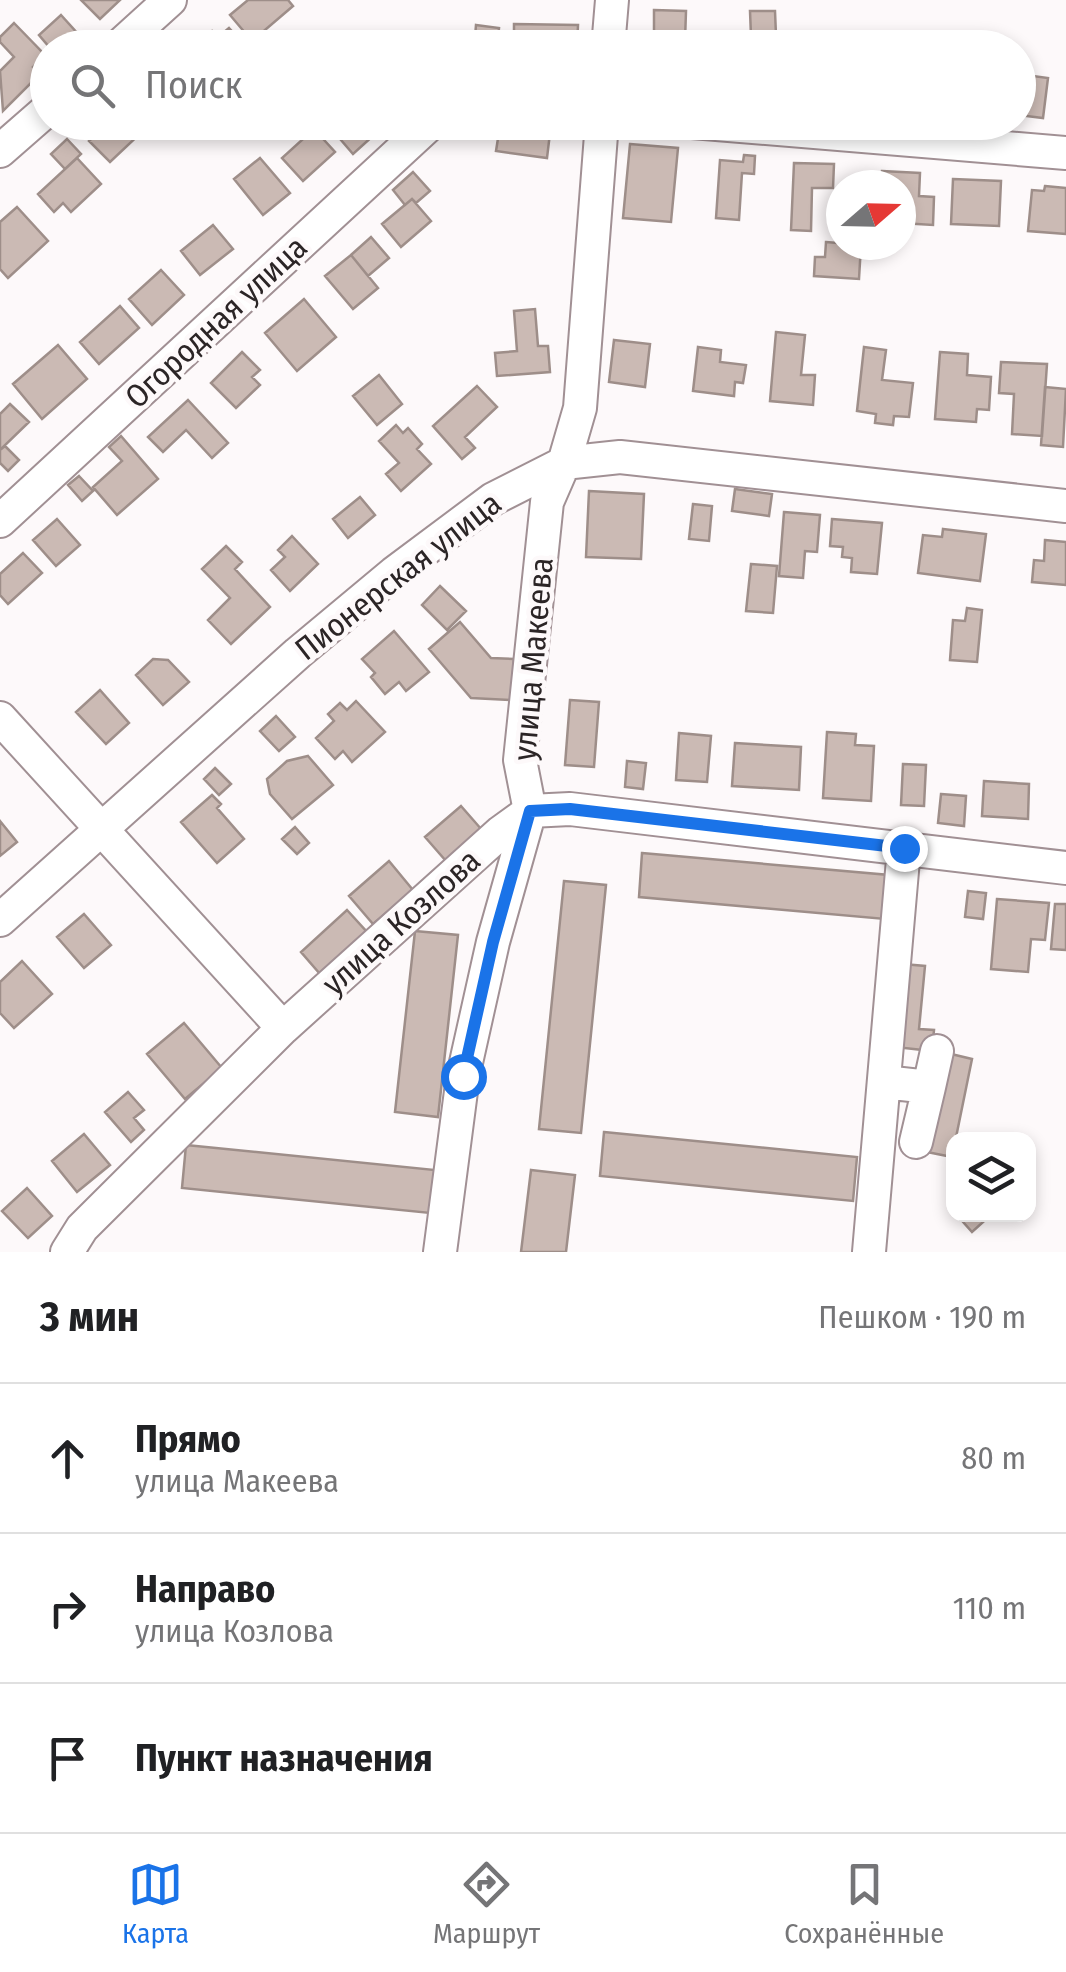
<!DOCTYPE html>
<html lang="ru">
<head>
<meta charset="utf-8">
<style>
  :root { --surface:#fff; --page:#f6f6f6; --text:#202124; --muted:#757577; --line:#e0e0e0; --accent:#1a73e8 }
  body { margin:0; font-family:"Fira Sans Condensed",sans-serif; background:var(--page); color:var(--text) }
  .controls { position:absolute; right:30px; bottom:30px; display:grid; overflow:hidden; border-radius:20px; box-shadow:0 5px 15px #0003 }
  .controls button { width:90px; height:90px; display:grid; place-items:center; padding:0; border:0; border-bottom:2px solid var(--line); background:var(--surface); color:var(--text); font:50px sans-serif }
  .compass { position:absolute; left:826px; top:170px; width:90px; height:90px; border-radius:50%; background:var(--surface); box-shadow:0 5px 15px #0003; rotate:70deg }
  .stop { position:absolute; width:30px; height:30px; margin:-22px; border:8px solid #1a73e8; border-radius:50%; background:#fff }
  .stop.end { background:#1a73e8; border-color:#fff; box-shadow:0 2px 10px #0008 }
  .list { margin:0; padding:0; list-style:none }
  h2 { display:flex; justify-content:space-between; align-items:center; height:130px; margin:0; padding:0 40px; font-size:42px }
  h2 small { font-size:32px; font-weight:400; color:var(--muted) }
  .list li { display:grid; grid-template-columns:65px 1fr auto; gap:30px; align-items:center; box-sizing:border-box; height:150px; padding:0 40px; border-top:2px solid var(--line) }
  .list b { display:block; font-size:38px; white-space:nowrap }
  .list p { margin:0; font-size:32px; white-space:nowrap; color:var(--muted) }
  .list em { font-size:32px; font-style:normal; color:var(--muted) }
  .icon { flex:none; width:55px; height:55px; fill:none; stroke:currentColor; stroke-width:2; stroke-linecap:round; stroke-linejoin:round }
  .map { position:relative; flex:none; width:1066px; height:1252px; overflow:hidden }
  .search { position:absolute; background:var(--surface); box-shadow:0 5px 15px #0003; left:30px; right:30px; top:30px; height:110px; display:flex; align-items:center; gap:25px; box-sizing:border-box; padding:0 35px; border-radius:55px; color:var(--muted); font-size:38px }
  .sheet { height:580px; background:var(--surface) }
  nav { display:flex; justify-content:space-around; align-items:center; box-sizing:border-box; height:140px; border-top:2px solid var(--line); background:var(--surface); font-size:28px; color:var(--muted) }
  nav a { display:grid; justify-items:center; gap:5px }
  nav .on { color:var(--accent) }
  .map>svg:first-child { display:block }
</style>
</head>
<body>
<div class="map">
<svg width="1066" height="1252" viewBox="0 0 1066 1252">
  <rect width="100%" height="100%" fill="#fdf9fa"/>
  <path fill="#cbbab4" stroke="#9e8e89" stroke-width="2.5" d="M81 0H120L100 19Z
    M248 0H288L293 6 252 41 230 15Z
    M654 10 686 11 685 41H714V48H654Z
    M750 11H775L776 35 751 36Z
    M61 15 79 35 65 48H50L39 35Z
    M14 23 45 55 33 67 40 74 3 111 0 71 14 57 0 42V37Z
    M514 24 578 25 577 48H514Z
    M476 25 499 28 497 48H457L458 35 475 37Z
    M229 28 242 42 235 48H192L212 31 217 38Z
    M383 32 390 40 397 34 408 48H370L368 45Z
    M1018 74 1048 78 1043 118 1018 115Z
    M109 122H137L144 130 110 162 89 141Z
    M333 122H383L385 125 353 154 329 126Z
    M500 126 550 133 547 158 496 151Z
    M314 129 335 152 303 181 282 158Z
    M67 139 81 154 65 169 51 154Z
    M630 144 678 148 671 222 623 218Z
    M744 155 755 156 754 174 742 173 739 220 716 218 720 160 743 162Z
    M77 158 101 184 71 212 63 203 54 212 38 194Z
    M260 158 290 193 263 215 234 179Z
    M794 163 834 164 833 188H812L811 231 791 230Z
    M882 171 920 173 919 196 934 197 933 225 901 223V185H881Z
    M413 172 430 191 416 203 412 199 405 205 393 190Z
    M953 179 1001 181 999 226 951 224Z
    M1045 186 1066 188V234L1028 231 1032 190 1044 191Z
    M412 199 431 221 401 247 382 224Z
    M17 207 48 241 8 278 0 269V222Z
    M213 225 233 249 200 275 181 251Z
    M371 237 389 258 368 276 351 255Z
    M826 242 861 245 859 279 814 276 815 257H825Z
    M351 255 378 288 353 309 325 276Z
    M161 270 184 295 152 325 129 299Z
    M304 299 336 337 297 371 265 333Z
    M120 306 139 328 99 364 80 342Z
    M535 309 538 346H548L550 372 497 376 495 353 517 351 514 311Z
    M776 332 805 335 801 375H815L813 405 770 401Z
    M614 340 650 344 645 387 609 382Z
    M58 345 87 379 42 419 13 384Z
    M698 347 721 350 720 362 746 365 743 383 735 382 734 396 693 391Z
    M864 347 886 350 882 380 913 383 909 417 894 416 893 425 875 423 876 414 857 411Z
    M242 352 260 370 252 377 260 385 236 408 211 383Z
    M940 352 968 354 967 375 991 377 989 410 977 409 976 422 935 419Z
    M1001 362 1047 364 1042 436 1012 434 1014 394 999 393Z
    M379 375 402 404 377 425 353 396Z
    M477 386 497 407 465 437 475 448 462 459 433 426Z
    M1045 387 1066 389 1063 447 1041 445Z
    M188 400 228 443 212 458 186 430 163 452 148 437Z
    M10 404 29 422 0 450V414Z
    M396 425 403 433 408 428 422 444 417 449 431 464 401 491 386 474 399 463 379 441Z
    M121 436 158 479 117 515 93 487 122 461 109 447Z
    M5 446 19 460 8 471 0 463V450Z
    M79 476 93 491 82 501 68 485Z
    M735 489 772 494 769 516 732 511Z
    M589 491 644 494 641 559 586 557Z
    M360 497 375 515 348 538 333 519Z
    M693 504 712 506 709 541 689 539Z
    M784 512 820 515 817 552 805 551 803 578 779 576Z
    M57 519 80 545 56 566 33 540Z
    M832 519 882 523 877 574 851 572 852 558 842 557 843 547 830 546Z
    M943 529 986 534 980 581 918 573 923 535 942 537Z
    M292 536 318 564 290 591 271 570 285 557 278 550Z
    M1045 540 1066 542V585L1032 582 1034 560 1044 561Z
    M226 546 242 562 235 569 270 607 231 644 208 620 230 598 202 569Z
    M23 553 42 573 8 604 0 595V574Z
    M751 564 777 566 773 613 746 611Z
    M440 586 466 611 447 630 422 605Z
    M967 608 982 610 977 662 950 660 953 620 965 621Z
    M460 622 491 658 514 659 511 700 471 698 429 649Z
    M394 631 429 672 406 691 399 682 385 694 371 677 375 673 362 659Z
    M153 659 168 660 189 682 163 705 136 675Z
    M100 690 129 723 106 744 76 712Z
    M570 700 599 702 594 767 565 765Z
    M356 701 385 732 352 762 343 751 335 759 316 738 334 721 328 714 340 703 347 710Z
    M276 716 295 737 279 751 260 731Z
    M827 732 856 734 855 745 874 746 871 801 823 798Z
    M679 733 711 736 707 782 676 780Z
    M735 743 801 747 799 790 732 786Z
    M308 756 333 785 292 819 270 794 267 779 287 761Z
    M627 761 646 763 643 789 625 787Z
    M903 764 926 765 924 806 901 805Z
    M215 768 231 784 219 795 204 779Z
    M984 781 1029 784 1028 819 982 816Z
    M941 794 966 796 964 826 938 823Z
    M212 795 221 804 217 808 244 839 217 863 181 822Z
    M461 806 482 830 446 861 425 837Z
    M0 821 17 842 0 856Z
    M295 827 309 843 297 854 282 839Z
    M642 853 889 875 885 919 639 897Z
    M389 861 413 890 373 924 349 896Z
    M564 881 606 885 581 1133 539 1129Z
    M968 891 986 893 983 919 965 917Z
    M997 899 1049 903 1045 940 1031 939 1028 972 991 969Z
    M1055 904H1066V950L1051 949Z
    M347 910 367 932 320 974 301 952Z
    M84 914 111 945 84 968 57 937Z
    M415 931 458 935 438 1117 395 1112Z
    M22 961 52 994 14 1028 0 1013V982Z
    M903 964 925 966 919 1029 934 1030 932 1051 895 1047Z
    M184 1023 222 1068 185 1099 147 1054Z
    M947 1053 972 1059 952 1157 927 1152Z
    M128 1092 144 1110 134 1118 144 1130 131 1142 105 1112Z
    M604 1132 857 1157 853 1201 600 1176Z
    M84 1134 110 1165 77 1192 52 1161Z
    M186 1145 435 1170 430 1213 182 1188Z
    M531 1170 575 1175 566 1252H521Z
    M27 1188 52 1216 28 1238 2 1211Z
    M956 1214H992L972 1232Z"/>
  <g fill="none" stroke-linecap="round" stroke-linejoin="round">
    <defs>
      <path id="minor" d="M117 48 170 0
        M608 48 612 0
        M692 122 1066 153
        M0 151 48 109
        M0 521 432 122
        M0 718 283 1028
        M0 920 298 653 394 573 493 499 564 463 620 457 1066 506
        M884 1082 929 1087 937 1051
        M916 1142 929 1087
        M67 1252 82 1228 283 1028 501 832 530 811 570 809 1066 868
        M440 1252 463 1076 493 942 530 811 520 760 547 502 564 463 580 408 602 122
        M869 1252 904 848"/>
    </defs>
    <use href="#minor" stroke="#a19094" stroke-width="36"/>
    <use href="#minor" stroke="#fff" stroke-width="32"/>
  </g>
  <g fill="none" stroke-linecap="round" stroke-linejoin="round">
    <path stroke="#1a73e8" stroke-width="12" d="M463 1076 493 942 530 811 570 809 904 848"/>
  </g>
  <g text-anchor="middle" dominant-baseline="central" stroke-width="9" stroke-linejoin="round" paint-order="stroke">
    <g font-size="32" fill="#2b2526" stroke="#fdf9fa">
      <text transform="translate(216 322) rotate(-43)">Огородная улица</text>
      <text transform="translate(398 576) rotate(-38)">Пионерская улица</text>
      <text transform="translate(533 659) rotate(-85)">улица Макеева</text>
      <text transform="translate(401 922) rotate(-42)">улица Козлова</text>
    </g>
  </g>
</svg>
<div class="controls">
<button><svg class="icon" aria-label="layers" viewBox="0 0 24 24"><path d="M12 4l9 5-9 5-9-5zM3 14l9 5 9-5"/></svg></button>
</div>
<svg class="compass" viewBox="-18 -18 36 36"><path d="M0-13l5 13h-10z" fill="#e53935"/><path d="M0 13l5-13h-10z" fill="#757577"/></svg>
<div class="stop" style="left:463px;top:1076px"></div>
<div class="stop end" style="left:904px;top:848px"></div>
<div class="search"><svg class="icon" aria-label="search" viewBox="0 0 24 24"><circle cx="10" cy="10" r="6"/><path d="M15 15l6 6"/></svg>Поиск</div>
</div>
<section class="sheet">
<h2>3 мин<small>Пешком · 190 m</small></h2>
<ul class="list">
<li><svg class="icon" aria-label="ahead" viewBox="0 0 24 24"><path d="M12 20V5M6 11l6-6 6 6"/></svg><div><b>Прямо</b><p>улица Макеева</p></div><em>80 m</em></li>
<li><svg class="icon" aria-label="right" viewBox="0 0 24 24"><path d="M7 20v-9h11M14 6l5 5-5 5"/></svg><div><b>Направо</b><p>улица Козлова</p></div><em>110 m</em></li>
<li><svg class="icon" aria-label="arrive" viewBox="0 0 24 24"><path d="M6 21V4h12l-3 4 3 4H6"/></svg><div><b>Пункт назначения</b></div></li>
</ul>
</section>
<nav>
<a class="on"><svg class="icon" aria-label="map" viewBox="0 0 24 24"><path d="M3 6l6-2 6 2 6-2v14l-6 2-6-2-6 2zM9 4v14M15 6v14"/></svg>Карта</a>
<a><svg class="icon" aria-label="directions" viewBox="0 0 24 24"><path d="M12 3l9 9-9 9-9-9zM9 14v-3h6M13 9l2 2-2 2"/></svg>Маршрут</a>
<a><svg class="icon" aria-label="saved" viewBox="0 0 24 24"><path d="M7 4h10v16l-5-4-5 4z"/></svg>Сохранённые</a>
</nav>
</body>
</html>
